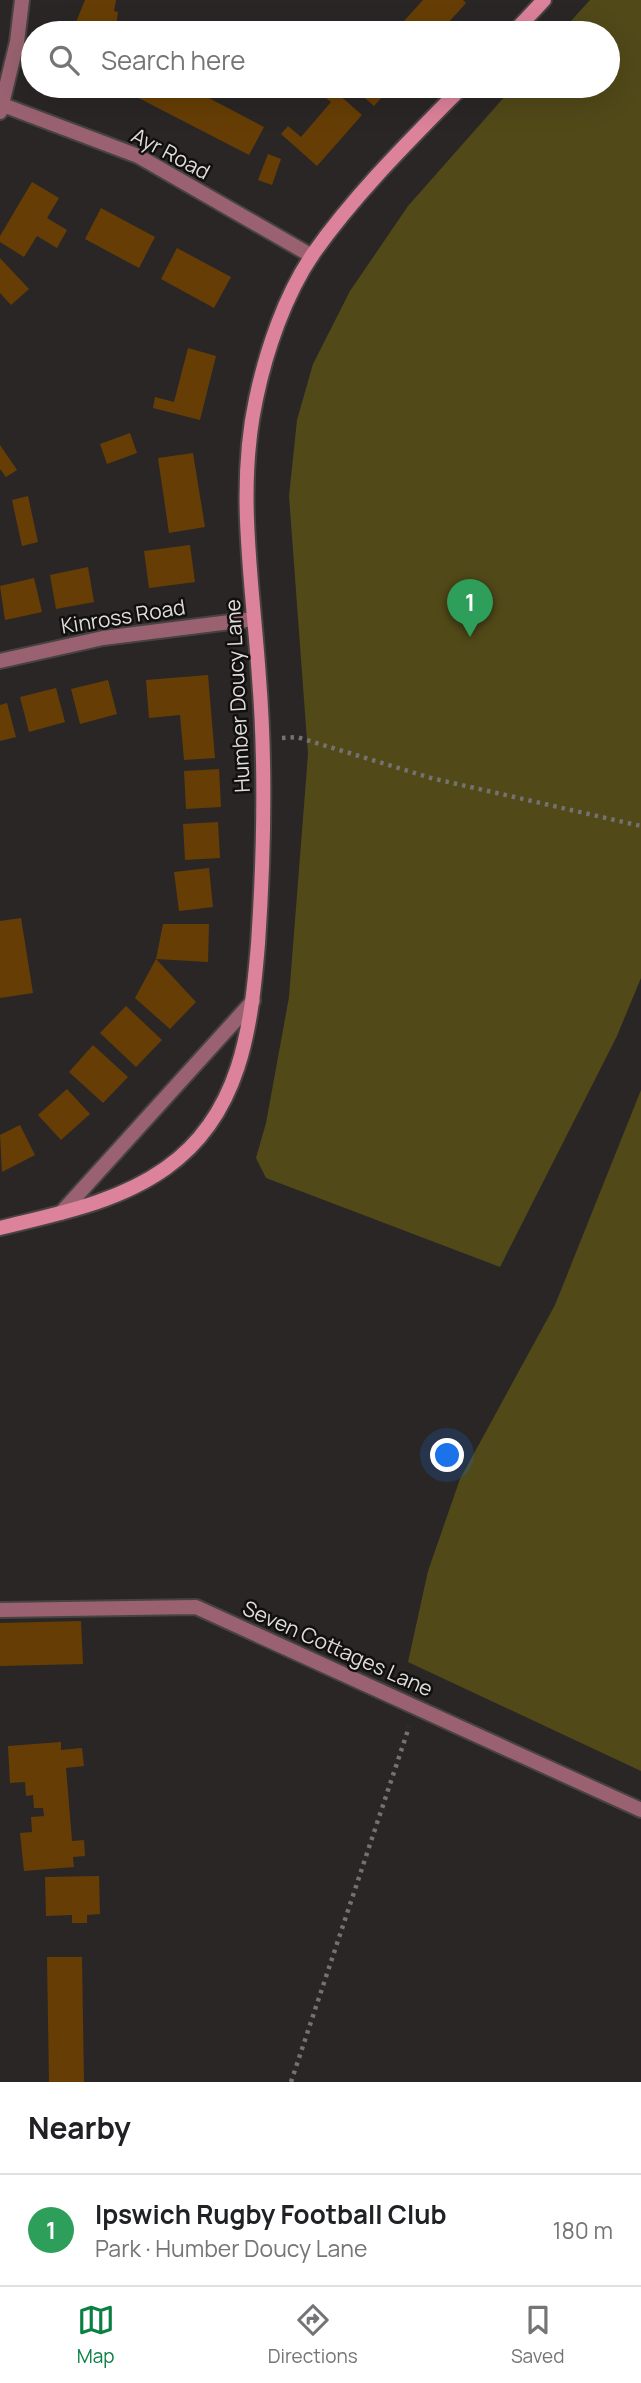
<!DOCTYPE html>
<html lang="en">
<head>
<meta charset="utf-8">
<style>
  :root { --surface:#fff; --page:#f6f6f6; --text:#202124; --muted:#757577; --line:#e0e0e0; --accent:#0b8043 }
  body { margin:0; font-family:Manrope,sans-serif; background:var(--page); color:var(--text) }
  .you { position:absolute; left:448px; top:1456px; width:24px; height:24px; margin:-18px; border:5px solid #fff; border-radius:50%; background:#1a73e8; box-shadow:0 0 0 10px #1a73e833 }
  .badge { display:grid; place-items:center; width:46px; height:46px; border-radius:50%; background:var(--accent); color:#fff; font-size:23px; font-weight:700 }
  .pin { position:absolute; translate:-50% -58px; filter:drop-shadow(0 2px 4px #0008) }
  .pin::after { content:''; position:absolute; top:37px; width:24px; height:21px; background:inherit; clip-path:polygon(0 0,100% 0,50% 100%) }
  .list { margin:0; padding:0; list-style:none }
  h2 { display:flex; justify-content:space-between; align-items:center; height:91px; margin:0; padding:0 28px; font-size:30px }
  h2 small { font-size:23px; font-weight:400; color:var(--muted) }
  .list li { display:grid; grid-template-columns:46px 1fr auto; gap:21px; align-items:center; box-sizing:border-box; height:112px; padding:0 28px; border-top:2px solid var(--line) }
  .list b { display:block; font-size:26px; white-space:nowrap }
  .list p { margin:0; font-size:23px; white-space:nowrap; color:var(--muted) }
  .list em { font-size:23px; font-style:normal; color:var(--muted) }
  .icon { flex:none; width:38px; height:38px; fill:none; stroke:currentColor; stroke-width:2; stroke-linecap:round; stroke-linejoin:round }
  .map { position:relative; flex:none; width:641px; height:2082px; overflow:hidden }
  .search { position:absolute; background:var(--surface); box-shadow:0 7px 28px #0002; left:21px; right:21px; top:21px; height:77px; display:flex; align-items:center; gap:18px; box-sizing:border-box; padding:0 24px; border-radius:38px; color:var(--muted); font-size:26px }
  .sheet { height:203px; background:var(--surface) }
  nav { display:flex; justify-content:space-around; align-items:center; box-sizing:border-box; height:98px; border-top:2px solid var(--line); background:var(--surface); font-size:19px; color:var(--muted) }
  nav a { display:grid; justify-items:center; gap:4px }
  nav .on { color:var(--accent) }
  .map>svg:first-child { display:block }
</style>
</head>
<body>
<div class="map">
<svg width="641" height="2082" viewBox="0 0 641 2082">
  <rect width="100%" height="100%" fill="#2a2626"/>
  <path fill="#514918" d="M590 0H641V978L617 1036 500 1267 266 1178 256 1158 266 1123 289 997 308 754 289 496 297 420 313 364 350 291 408 206 514 86H608V33H560Z
    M641 1090V1771L408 1662 428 1571 460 1479 555 1305Z"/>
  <path fill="#663e05" d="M85 0H116L114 11 118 12 115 33H78L74 27Z
    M423 0H463L466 3 439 33H393Z
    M130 86H186L264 127 249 155 127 92Z
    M320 86H329L362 115 317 166 281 134 288 126 301 137 331 102 316 90Z
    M351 86H392L374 106Z
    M268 154 281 159 272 185 258 180Z
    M32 182 59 198 47 218 67 230 57 248 37 236 24 257 0 242V236Z
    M101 208 155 237 139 268 85 239Z
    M177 248 231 277 214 308 161 279Z
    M0 258 29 289 11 305 0 293Z
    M188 348 216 356 200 420 153 408 155 397 174 402Z
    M130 433 137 453 107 464 100 444Z
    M0 445 17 470 6 477 0 469Z
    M193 453 205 527 169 533 158 458Z
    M28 496 38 542 22 546 12 500Z
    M190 545 195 582 149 588 144 551Z
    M88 567 94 602 56 609 50 575Z
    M34 578 42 612 5 620 0 586Z
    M208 675 215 758 184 760 180 715 149 718 146 680Z
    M108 680 117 714 80 724 71 689Z
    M56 688 65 722 29 732 20 697Z
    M7 703 16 737 0 741V705Z
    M219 769 221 807 186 809 184 771Z
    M218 822 220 858 185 860 183 824Z
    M209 868 213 907 179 911 174 872Z
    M21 918 33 993 0 998V921Z
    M163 924H209L208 962 156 959Z
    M156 959 196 1002 170 1029 135 998Z
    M126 1006 162 1040 136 1067 100 1033Z
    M93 1045 128 1077 103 1103 69 1072Z
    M67 1089 90 1114 61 1140 38 1115Z
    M20 1125 35 1155 2 1172 0 1135Z
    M81 1621 83 1664 0 1666V1623Z
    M61 1742V1750L82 1748 84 1766 66 1768 72 1841 84 1840 85 1856 73 1857 74 1867 24 1871 20 1833 32 1832 31 1817 44 1816 43 1808H34L33 1795 26 1796 25 1782 10 1783 8 1746Z
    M99 1876 100 1914 87 1915V1923H72V1915L46 1916 45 1877Z
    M47 1957H82L84 2082H49Z"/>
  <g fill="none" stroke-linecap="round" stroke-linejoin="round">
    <defs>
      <path id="lane" d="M61 1213 253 1001"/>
      <path id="street" d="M3 105 138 156 312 256
        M0 112 17 42 22 0
        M0 661 103 638 254 619
        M0 1610 196 1607 641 1810"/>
      <path id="secondary" d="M513 33 544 0
        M0 1228C56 1214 117 1203 166 1168 241 1115 251 1028 258 944 264 855 266 766 259 678 253 585 236 491 256 399 266 351 285 295 313 254 356 193 411 139 463 86"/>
    </defs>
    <use href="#lane" stroke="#474343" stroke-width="18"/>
    <use href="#street" stroke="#474343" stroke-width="18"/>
    <use href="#secondary" stroke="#474343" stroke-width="18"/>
    <path stroke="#747170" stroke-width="4.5" stroke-dasharray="3.5 5" stroke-linecap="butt" d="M282 738 297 737 431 778 641 826
      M291 2082 409 1727"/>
    <use href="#lane" stroke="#9a6270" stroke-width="14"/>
    <use href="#street" stroke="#9a6270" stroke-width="14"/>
    <use href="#secondary" stroke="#dc829a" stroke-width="14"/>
  </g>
  <g text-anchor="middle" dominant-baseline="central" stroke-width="5" stroke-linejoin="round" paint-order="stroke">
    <g font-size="21" fill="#dfdddc" stroke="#11100f">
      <text transform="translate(171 153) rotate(28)">Ayr Road</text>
      <text transform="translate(123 616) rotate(-9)">Kinross Road</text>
      <text transform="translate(237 696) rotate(-93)">Humber Doucy Lane</text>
      <text transform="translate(338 1648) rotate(24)">Seven Cottages Lane</text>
    </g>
  </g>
</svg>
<div class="you"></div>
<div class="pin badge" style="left:470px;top:637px;background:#2e9e5b">1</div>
<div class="search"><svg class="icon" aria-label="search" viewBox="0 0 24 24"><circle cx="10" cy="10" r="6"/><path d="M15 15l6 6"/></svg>Search here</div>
</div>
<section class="sheet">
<h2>Nearby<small></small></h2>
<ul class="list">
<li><span class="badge" style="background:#2e9e5b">1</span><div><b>Ipswich Rugby Football Club</b><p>Park · Humber Doucy Lane</p></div><em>180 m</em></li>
</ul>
</section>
<nav>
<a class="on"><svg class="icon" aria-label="map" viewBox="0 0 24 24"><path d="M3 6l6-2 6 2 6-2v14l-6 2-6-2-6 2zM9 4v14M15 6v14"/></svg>Map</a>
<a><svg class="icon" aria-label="directions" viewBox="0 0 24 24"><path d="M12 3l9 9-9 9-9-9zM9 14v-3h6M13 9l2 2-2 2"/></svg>Directions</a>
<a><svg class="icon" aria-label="saved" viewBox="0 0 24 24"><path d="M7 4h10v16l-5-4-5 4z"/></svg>Saved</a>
</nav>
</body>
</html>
